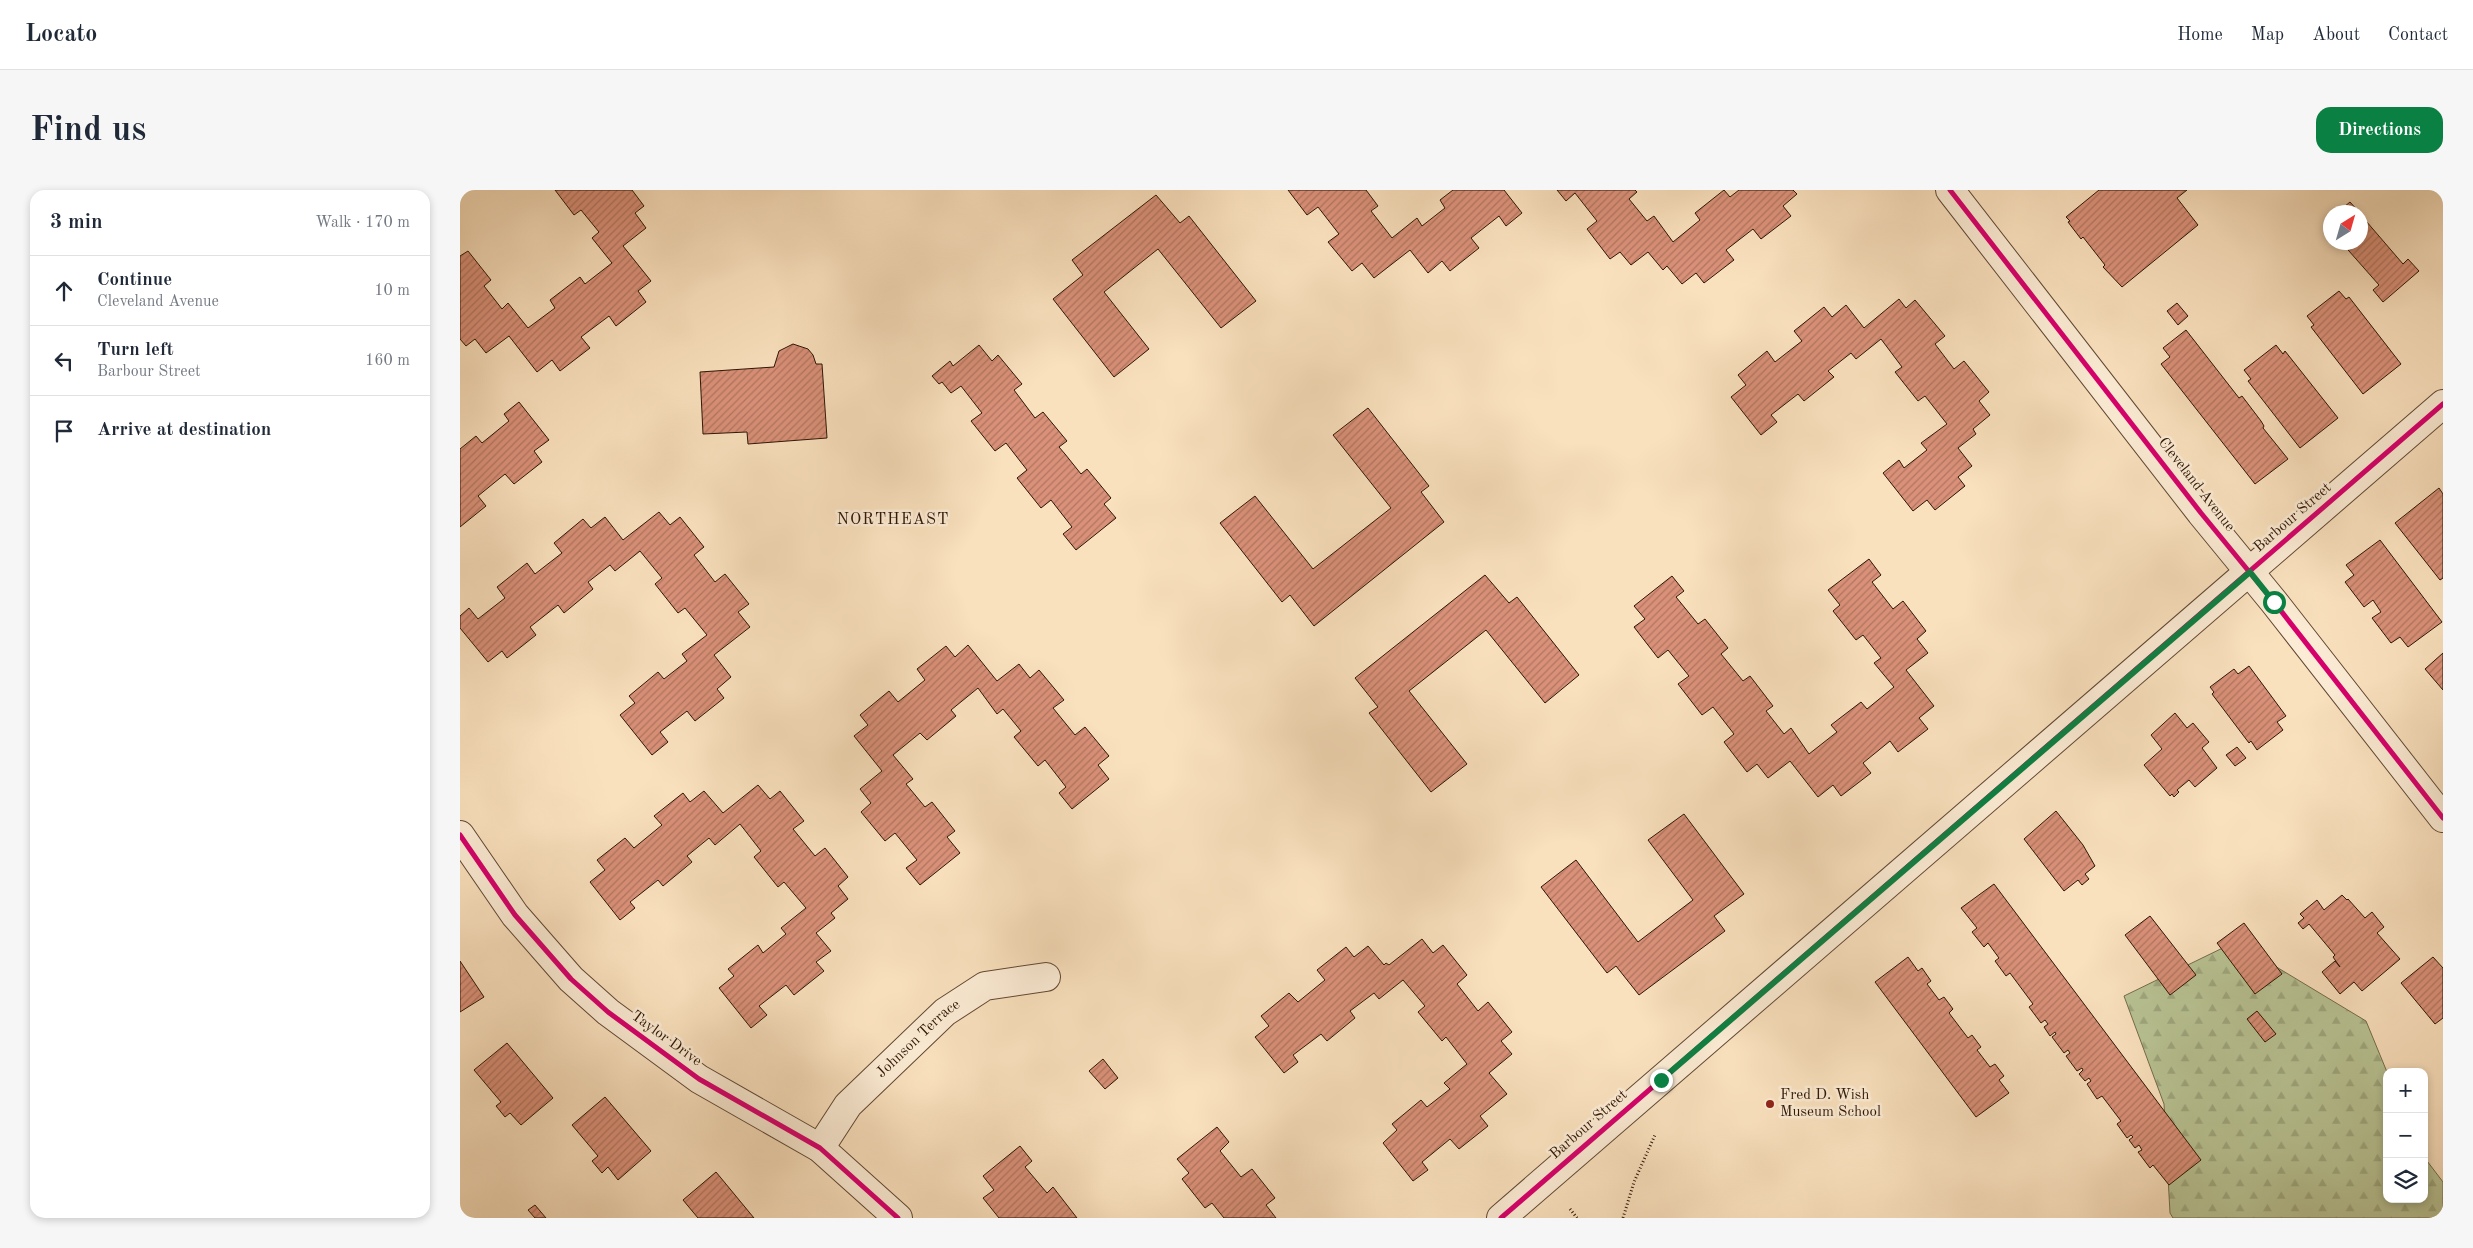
<!DOCTYPE html>
<html lang="en">
<head>
<meta charset="utf-8">
<style>
  :root { --surface:#fff; --page:#f6f6f7; --text:#1f2937; --muted:#747a83; --line:#e0e1e3; --accent:#0b8043 }
  body { margin:0; font-family:"Old Standard TT",serif; background:var(--page); color:var(--text) }
  .controls { position:absolute; right:15px; bottom:15px; display:grid; overflow:hidden; border-radius:10px; box-shadow:0 2px 8px #0003 }
  .controls button { width:45px; height:45px; display:grid; place-items:center; padding:0; border:0; border-bottom:1px solid var(--line); background:var(--surface); color:var(--text); font:25px sans-serif }
  .compass { position:absolute; left:1863px; top:15px; width:45px; height:45px; border-radius:50%; background:var(--surface); box-shadow:0 2px 8px #0003; rotate:37deg }
  .stop { position:absolute; width:15px; height:15px; margin:-11px; border:4px solid #0b8043; border-radius:50%; background:#fff }
  .stop.end { background:#0b8043; border-color:#fff; box-shadow:0 1px 5px #0008 }
  .list { margin:0; padding:0; list-style:none }
  h2 { display:flex; justify-content:space-between; align-items:center; height:65px; margin:0; padding:0 20px; font-size:21px }
  h2 small { font-size:16px; font-weight:400; color:var(--muted) }
  .list li { display:grid; grid-template-columns:32px 1fr auto; gap:15px; align-items:center; box-sizing:border-box; height:70px; padding:0 20px; border-top:1px solid var(--line) }
  .list b { display:block; font-size:19px; white-space:nowrap }
  .list p { margin:0; font-size:16px; white-space:nowrap; color:var(--muted) }
  .list em { font-size:16px; font-style:normal; color:var(--muted) }
  .icon { flex:none; width:28px; height:28px; fill:none; stroke:currentColor; stroke-width:2; stroke-linecap:round; stroke-linejoin:round }
  .map { position:relative; flex:none; width:1983px; height:1028px; overflow:hidden; border-radius:15px }
  header { display:flex; align-items:center; gap:30px; box-sizing:border-box; height:70px; padding:0 25px; background:var(--surface); border-bottom:1px solid var(--line) }
  header strong { font-size:24px }
  nav { display:flex; gap:28px; margin-inline-start:auto; font-size:18px }
  .intro { display:flex; align-items:center; justify-content:space-between; box-sizing:border-box; height:120px; padding:0 30px }
  h1 { margin:0; font-size:35px }
  .button { padding:12px 22px; border-radius:15px; background:var(--accent); color:#fff; font-size:18px; font-weight:700 }
  main { display:flex; gap:30px; padding:0 30px }
  aside { flex:1; background:var(--surface); border-radius:15px; box-shadow:0 2px 8px #0003 }
  .map>svg:first-child { display:block }
</style>
</head>
<body>
<header>
<strong>Locato</strong>
<nav><a>Home</a><a>Map</a><a>About</a><a>Contact</a></nav>
</header>
<div class="intro"><h1>Find us</h1><a class="button">Directions</a></div>
<main>
<aside>
<h2>3 min<small>Walk · 170 m</small></h2>
<ul class="list">
<li><svg class="icon" aria-label="ahead" viewBox="0 0 24 24"><path d="M12 20V5M6 11l6-6 6 6"/></svg><div><b>Continue</b><p>Cleveland Avenue</p></div><em>10 m</em></li>
<li><svg class="icon" aria-label="left" viewBox="0 0 24 24"><path d="M17 20v-9H6M10 6l-5 5 5 5"/></svg><div><b>Turn left</b><p>Barbour Street</p></div><em>160 m</em></li>
<li><svg class="icon" aria-label="arrive" viewBox="0 0 24 24"><path d="M6 21V4h12l-3 4 3 4H6"/></svg><div><b>Arrive at destination</b></div></li>
</ul>
</aside>
<div class="map">
<svg width="1983" height="1028" viewBox="0 0 1983 1028">
  <defs>
    <pattern id="forest-firs" width="22" height="20" patternUnits="userSpaceOnUse" patternTransform="scale(1.25)"><rect width="22" height="20" fill="#b9c495"/><path d="M5 1l3.5 6h-7zM16 11l3.5 6h-7z" fill="#9fa87f"/></pattern>
    <pattern id="building-hatch" width="6" height="6" patternUnits="userSpaceOnUse" patternTransform="scale(1.25)"><rect width="6" height="6" fill="#da9179"/><path d="M-1 1l2-2M0 6l6-6M5 7l2-2" fill="none" stroke="#b17561"/></pattern>
  </defs>
  <rect width="100%" height="100%" fill="#fae1be"/>
  <filter id="stains"><feTurbulence type="fractalNoise" baseFrequency=".004" numOctaves="4"/><feColorMatrix values="0 0 0 0 .2 0 0 0 0 .09 0 0 0 0 .02 0 0 0 .5 -.17"/></filter>
  <radialGradient id="worn" r=".72"><stop offset=".6" stop-color="#630" stop-opacity="0"/><stop offset="1" stop-color="#630" stop-opacity=".3"/></radialGradient>
  <path fill="url(#forest-firs)" stroke="#746c4d" d="M1775 752 1906 831 1927 882V1009H1964V967L1983 992V1028H1713L1710 1023 1704 914 1664 806Z"/>
  <path fill="url(#building-hatch)" stroke="#2e1505" d="M95 0H172L184 16 175 23 186 38 163 56 191 91 178 101 186 112 156 136 149 126 121 147 130 158 100 181 92 170 77 182 49 146 26 163 15 149 6 156 0 149V66L8 61 31 90 24 96 42 119 48 113 68 138 95 118 90 110 120 87 125 94 152 73 132 48 139 42 121 20 114 25Z
    M828 0H906L918 16 911 21 932 48 957 28 962 36 985 18 980 10 993 0H1044L1062 23 1046 36 1039 26 1011 48 1019 58 990 81 982 71 968 83 950 60 914 88 902 73 892 81 868 52 879 44 858 17 847 25Z
    M1097 0H1175L1177 2 1169 9 1187 31 1194 26 1213 52 1240 30 1235 23 1264 0 1270 7 1279 0H1333L1337 4 1323 16 1331 26 1301 49 1293 39 1266 60 1274 70 1244 93 1236 83 1222 94 1207 76 1203 80 1188 62 1171 75 1160 62 1150 69 1127 39 1137 31 1115 3 1106 11Z
    M1639 0H1727L1717 8 1738 35 1662 97 1643 77 1645 75 1623 47 1621 49 1608 32 1610 31 1606 27Z
    M696 5 720 33 729 26 796 111 761 138 698 59 644 102 689 159 654 187 593 109 623 85 612 70Z
    M1890 12 1899 22H1878Z
    M1900 24 1943 74 1948 69 1959 81 1923 112 1913 100 1919 95 1881 52H1900Z
    M1870 29V40L1865 34Z
    M1879 101 1886 109 1889 107 1941 174 1903 204 1851 137 1854 135 1847 126Z
    M1439 109 1446 118 1455 110 1485 146 1475 154 1494 179 1504 171 1529 202 1519 211 1530 225 1513 239 1516 244 1498 258 1512 276 1498 287 1505 296 1475 320 1467 310 1453 321 1423 283 1439 270 1444 278 1467 260 1461 253 1487 234 1465 206 1458 211 1435 182 1442 177 1421 149 1396 169 1391 163 1368 181 1374 187 1344 211 1338 204 1311 225 1317 232 1301 245 1271 207 1286 195 1278 185 1307 161 1315 172 1342 151 1334 141 1364 117 1372 127 1386 115 1404 138Z
    M1717 113 1728 126 1718 135 1707 121Z
    M1726 140 1779 208 1782 206 1801 231 1804 236 1803 238 1828 269 1795 294 1701 174 1710 167 1703 158Z
    M333 154 348 159 353 165 356 174H362L367 248 288 254 287 242 243 244 240 182 314 177 319 161Z
    M519 155 532 171 538 165 562 194 554 200 575 228 583 222 607 251 599 257 605 264 621 284 627 279 651 308 644 314 656 328 616 360 603 344 612 337 591 310 581 318 557 288 567 280 546 253 535 261 511 231 522 223 501 196 491 203 482 192 479 194 472 186 490 171 493 176Z
    M1816 155 1823 164 1825 161 1878 228 1840 258 1788 191 1791 189 1784 180Z
    M59 212 89 250 74 261 82 272 54 294 45 284 18 306 26 316 0 337V259L16 246 22 253 49 231 44 224Z
    M908 218 969 296 961 302 984 332 854 436 830 405 822 412 760 333 795 306 853 379 931 318 873 245Z
    M1979 298 1983 304V388L1980 390 1935 333Z
    M199 322 210 335 220 327 244 357 234 365 255 392 265 384 289 414 278 422 290 437 254 465 271 487 257 499 264 508 235 531 227 521 200 542 208 552 192 565 160 525 175 513 169 506 198 482 204 489 227 471 222 464 247 445 225 418 218 423 195 394 202 388 180 361 155 381 150 375 128 392 133 399 104 423 98 415 70 437 76 445 47 468 42 461 28 472 0 438V426L9 418 18 429 45 408 37 397 67 373 75 384 102 363 94 353 123 329 131 338 145 327 163 350Z
    M1920 350 1982 432 1948 457 1940 447 1931 453 1912 428 1921 422 1913 410 1904 417 1885 392 1894 385 1886 375Z
    M1409 369 1421 385 1412 392 1433 419 1443 411 1466 441 1457 449 1468 463 1446 480 1474 516 1459 528 1468 539 1438 562 1430 551 1403 573 1411 583 1381 606 1373 595 1358 607 1330 571 1308 588 1297 574 1287 582 1264 552 1274 544 1253 517 1242 525 1218 494 1229 486 1208 460 1198 468 1174 437 1185 429 1174 416 1212 386 1224 401 1216 407 1238 434 1245 429 1268 458 1261 464 1283 491 1290 486 1313 516 1306 521 1324 544 1331 538 1349 564 1377 542 1371 535 1401 512 1407 519 1434 497 1414 473 1421 468 1403 445 1396 450 1373 421 1380 415 1368 400Z
    M1025 385 1049 413 1057 407 1119 485 1085 513 1026 440 949 501 1007 574 971 602 909 523 918 517 895 488Z
    M508 455 537 491 559 474 570 488 579 480 604 510 593 518 615 545 625 537 649 566 638 575 649 589 612 619 599 603 606 597 585 570 578 576 554 547 561 541 543 519 537 524 518 498 491 520 496 526 467 550 460 543 433 565 453 589 446 594 465 617 472 612 495 641 487 647 500 663 460 695 446 678 457 670 435 643 425 651 401 622 411 613 400 599 422 581 394 546 408 535 400 525 429 501 438 512 465 490 457 479 486 456 495 467Z
    M1983 463V500L1965 479Z
    M1789 476 1826 526 1817 532 1823 540 1797 560 1791 551 1789 553 1752 504 1754 502 1750 497 1774 479 1778 484Z
    M1715 523 1727 538 1733 533 1749 552 1742 558 1757 578 1735 597 1729 590 1717 600 1719 602 1714 607 1712 604 1710 606 1684 575 1702 559 1691 545Z
    M1777 557 1786 568 1775 576 1766 565Z
    M298 595 310 609 320 601 344 631 333 639 355 666 365 658 388 687 378 696 388 709 371 723 375 728 356 743 371 761 356 772 364 781 334 805 326 795 299 816 307 825 291 838 259 798 274 786 268 779 298 755 303 763 326 744 321 738 346 718 324 692 318 697 294 667 301 661 280 634 255 655 249 648 227 666 232 672 203 696 198 690 170 712 175 718 160 730 130 692 145 680 137 670 165 648 174 658 202 635 194 626 223 603 230 612 244 601 263 623Z
    M1596 621 1623 655 1635 676 1625 684 1629 689 1622 695 1618 690 1604 701 1564 649Z
    M1224 624 1284 704 1254 726 1265 741 1179 805 1156 776 1147 783 1081 697 1116 670 1178 752 1233 710 1188 650Z
    M1534 694 1741 970 1709 995 1693 975 1690 978 1678 962 1682 960 1679 955 1675 958 1669 950 1673 947 1671 945 1667 948 1657 934 1661 931 1642 906 1637 909 1627 894 1631 891 1629 888 1625 891 1619 884 1623 880 1622 878 1617 881 1606 866 1610 863 1608 860 1604 863 1592 847 1596 844 1595 842 1590 846 1584 837 1588 834 1585 830 1581 833 1569 817 1573 814 1550 783 1546 786 1535 771 1539 768 1528 753 1524 757 1512 742 1517 738 1501 718Z
    M1882 705 1887 710 1888 709 1905 728 1912 722 1924 737 1917 743 1940 769 1902 801 1894 792 1880 804 1862 782 1875 771 1880 777 1873 767 1875 765 1849 734 1843 739 1838 733 1844 728 1840 724 1857 710 1864 720Z
    M1690 726 1736 785 1710 805 1665 745Z
    M1784 733 1822 784 1795 804 1757 753Z
    M962 749 973 763 983 755 1007 785 997 794 1018 821 1028 812 1052 842 1041 851 1052 864 1029 883 1047 904 1020 926 1028 936 999 959 990 949 962 972 968 980 953 991 923 953 937 940 932 934 961 910 967 917 990 899 984 893 1007 874 986 847 982 851 958 822 965 816 943 790 919 809 914 803 890 821 895 828 867 851 861 844 833 865 838 872 824 883 795 847 809 836 801 826 829 803 838 812 865 790 857 780 886 757 894 767 908 756 924 775 926 773 929 775Z
    M1448 767 1458 781 1462 778 1471 791 1467 794 1479 810 1484 807 1493 819 1489 823 1508 848 1512 845 1521 857 1517 860 1530 877 1535 874 1544 886 1539 890 1549 903 1516 927 1415 792Z
    M1973 767 1983 778V828L1975 834 1941 793Z
    M0 771 24 807 0 822Z
    M1797 821 1816 844 1805 852 1787 829Z
    M47 853 93 908 61 935 50 923 45 927 36 916 41 912 14 880Z
    M643 869 658 888 645 899 629 881Z
    M145 907 191 961 158 990 148 977 142 983 132 971 138 966 112 935Z
    M757 937 769 952 760 961 781 987 792 979 815 1008 806 1015 816 1028H764L752 1013 745 1018 722 989 729 983 717 969Z
    M560 956 572 971 565 977 587 1003 593 997 617 1028H539L523 1008 534 1000 523 986Z
    M256 982 294 1028H238L223 1010Z
    M75 1015 86 1028H75L68 1020Z"/>
  <g fill="none" stroke-linecap="round" stroke-linejoin="round">
    <defs>
      <g id="minor">
        <path d="M1490 0 1741 323 1814 412 1983 628"/>
        <path d="M0 645 55 725 111 789 148 822 239 889 360 958 438 1028"/>
        <path id="s1" d="M360 958 388 915 485 822 525 796 586 787"/>
        <path d="M1041 1028 1983 214"/>
      </g>
    </defs>
    <use href="#minor" stroke="#614833" stroke-width="30"/>
    <path stroke="#2e1505" stroke-width="3" stroke-dasharray="1 2.5" stroke-linecap="butt" d="M1110 1019 1117 1028
      M1163 1028 1174 992 1195 945"/>
    <use href="#minor" stroke="#fcecd5" stroke-width="28"/>
    <defs>
      <path id="cycleway" d="M1490 0 1741 323 1814 412 1983 628
        M0 645 55 725 111 789 148 822 239 889 360 958 438 1028
        M1041 1028 1983 214"/>
    </defs>
    <use href="#cycleway" stroke="#fcecd5" stroke-width="8"/>
    <use href="#cycleway" stroke="#d6006c" stroke-width="5"/>
  </g>
  <g fill="none" stroke-linecap="round" stroke-linejoin="round">
    <path stroke="#0b8043" stroke-width="6" d="M1201 890 1790 382 1814 412"/>
  </g>
  <circle fill="#8f2418" stroke="#fcecd5" stroke-width="2" cx="1310" cy="914" r="5"/>
  <g text-anchor="middle" dominant-baseline="central" stroke-width="5" stroke-linejoin="round" paint-order="stroke">
    <g font-size="15" fill="#2e1505" stroke="#fcecd5">
      <text transform="translate(1736 295) rotate(52)">Cleveland Avenue</text>
      <text transform="translate(1833 328) rotate(-41)">Barbour Street</text>
      <text transform="translate(206 849) rotate(36)">Taylor Drive</text>
      <text stroke="none"><textPath href="#s1" startOffset="148">Johnson Terrace</textPath></text>
      <text transform="translate(1129 935) rotate(-41)">Barbour Street</text>
    </g>
    <g font-size="15" fill="#2e1505" stroke="#fcecd5" text-anchor="start">
      <text x="1320" y="905">Fred D. Wish<tspan x="1320" dy="17">Museum School</tspan></text>
    </g>
    <g font-size="16" letter-spacing="1" fill="#2e1505" stroke="#fcecd5">
      <text x="433" y="330">NORTHEAST</text>
    </g>
  </g>
  <rect width="100%" height="100%" filter="url(#stains)"/>
  <rect width="100%" height="100%" fill="url(#worn)"/>
</svg>
<div class="controls">
<button>+</button>
<button>−</button>
<button><svg class="icon" aria-label="layers" viewBox="0 0 24 24"><path d="M12 4l9 5-9 5-9-5zM3 14l9 5 9-5"/></svg></button>
</div>
<svg class="compass" viewBox="-18 -18 36 36"><path d="M0-13l5 13h-10z" fill="#e53935"/><path d="M0 13l5-13h-10z" fill="#747a83"/></svg>
<div class="stop" style="left:1814px;top:412px"></div>
<div class="stop end" style="left:1201px;top:890px"></div>
</div>
</main>
</body>
</html>
